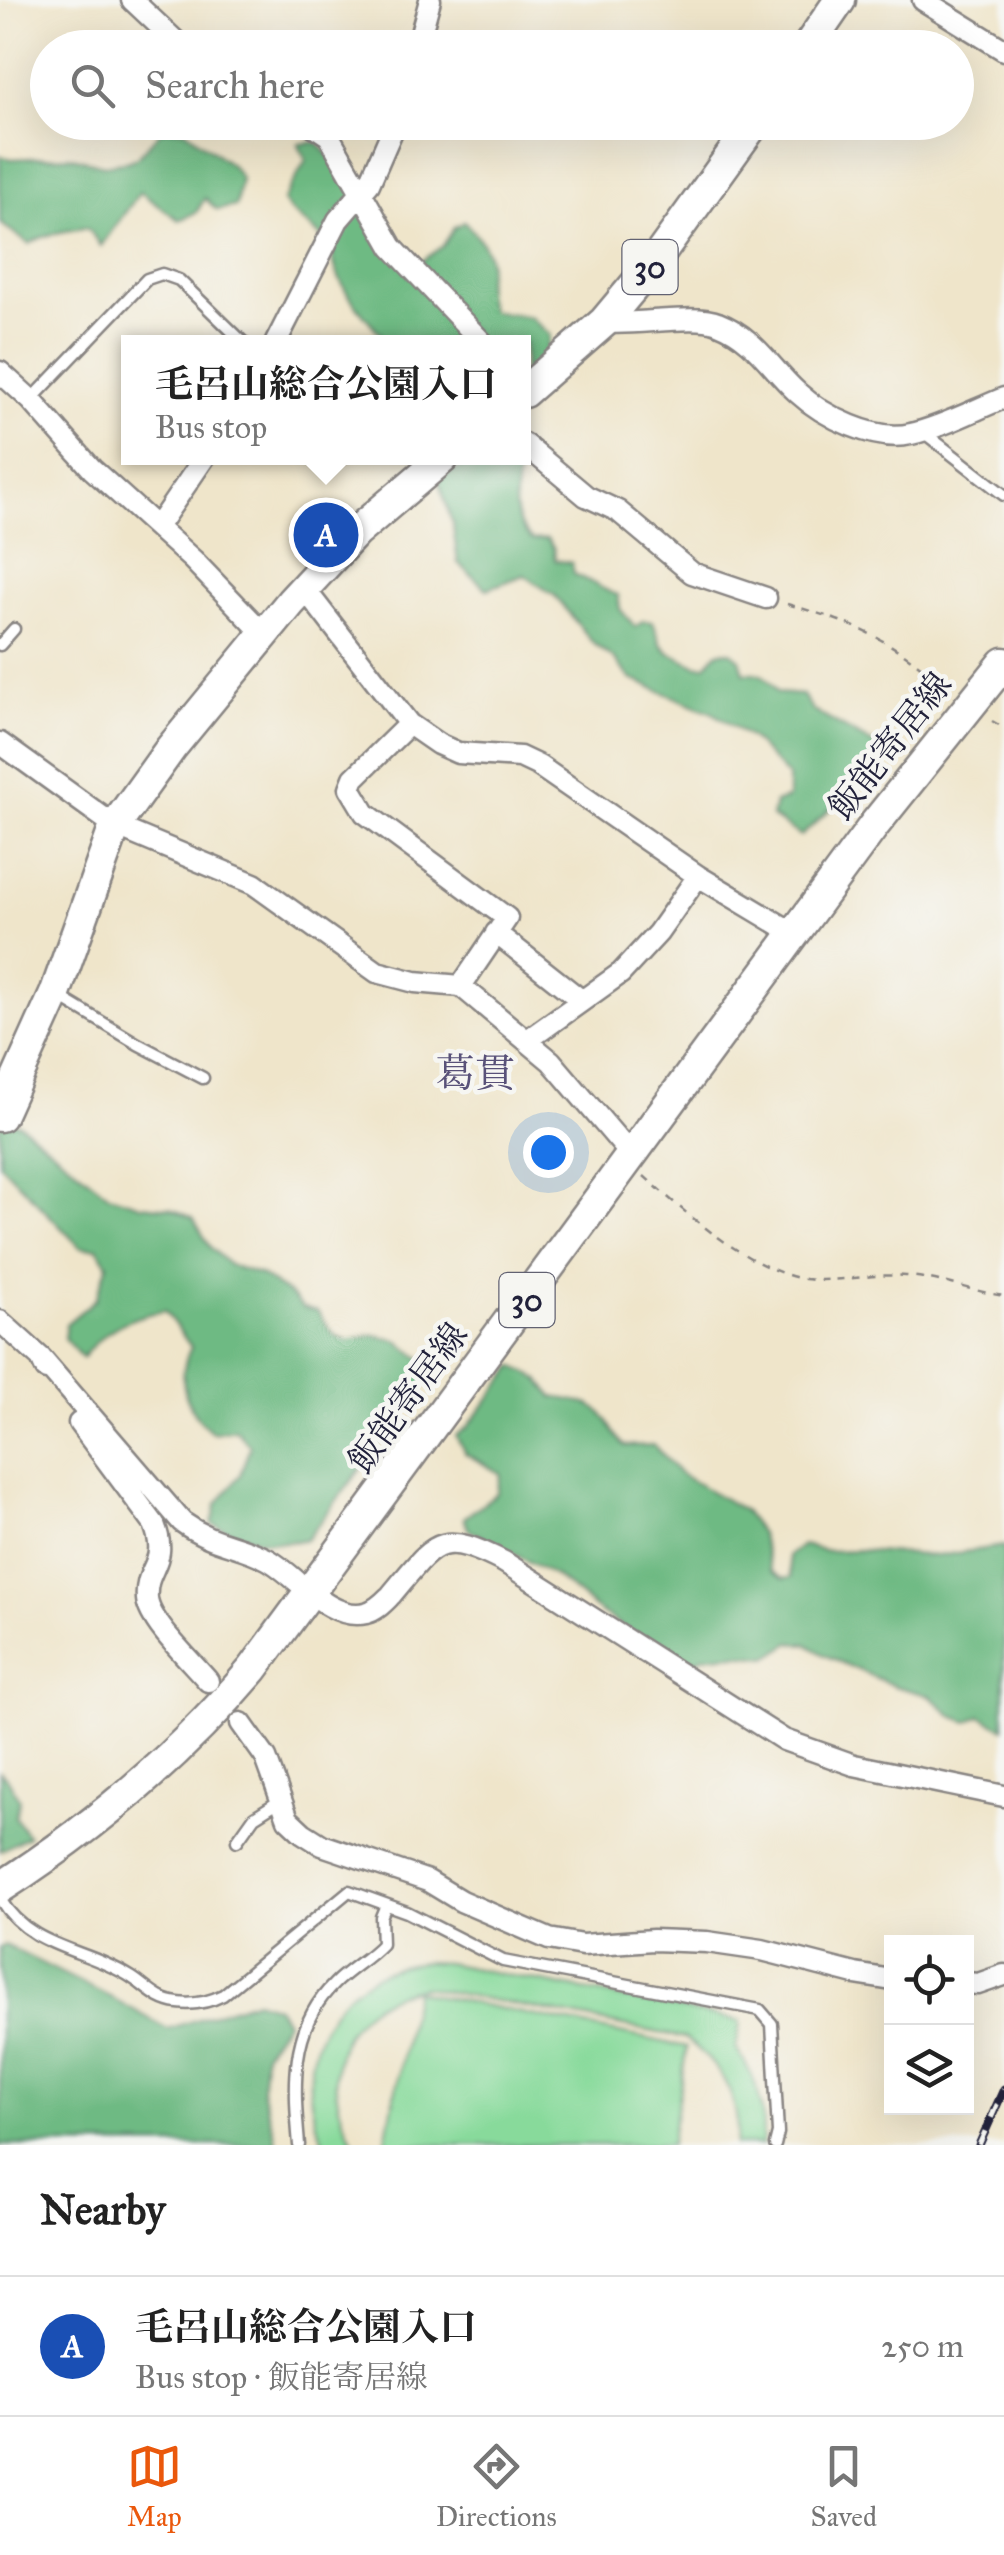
<!DOCTYPE html>
<html lang="en">
<head>
<meta charset="utf-8">
<style>
  :root { --surface:#fff; --page:#f6f6f6; --text:#222; --muted:#767676; --line:#e0e0e0; --accent:#ea580c }
  body { margin:0; font-family:"IM FELL Great Primer","Noto Serif JP",serif; background:var(--page); color:var(--text) }
  .controls { position:absolute; right:30px; bottom:30px; display:grid; overflow:hidden; border-radius:0px; box-shadow:0 10px 40px #0002 }
  .controls button { width:90px; height:90px; display:grid; place-items:center; padding:0; border:0; border-bottom:2px solid var(--line); background:var(--surface); color:var(--text); font:50px sans-serif }
  .you { position:absolute; left:548px; top:1152px; width:35px; height:35px; margin:-25px; border:8px solid #fff; border-radius:50%; background:#1a73e8; box-shadow:0 0 0 15px #1a73e833 }
  .badge { display:grid; place-items:center; width:65px; height:65px; border-radius:50%; background:var(--accent); color:#fff; font-size:32px; font-weight:700 }
  .pin { position:absolute; translate:-50% -50%; border:5px solid #fff; box-shadow:0 2px 10px #0006 }
  .popup { position:absolute; left:121px; top:335px; width:410px; height:130px; box-sizing:border-box; display:grid; place-content:center; border-radius:0px; background:var(--surface); filter:drop-shadow(0 2px 8px #0005); font-size:32px; white-space:nowrap; color:var(--muted) }
  .popup b { font-size:38px; color:var(--text) }
  .popup::after { content:''; position:absolute; left:50%; top:100%; margin-left:-20px; border:20px solid transparent; border-top-color:var(--surface) }
  .list { margin:0; padding:0; list-style:none }
  h2 { display:flex; justify-content:space-between; align-items:center; height:130px; margin:0; padding:0 40px; font-size:42px }
  h2 small { font-size:32px; font-weight:400; color:var(--muted) }
  .list li { display:grid; grid-template-columns:65px 1fr auto; gap:30px; align-items:center; box-sizing:border-box; height:140px; padding:0 40px; border-top:2px solid var(--line) }
  .list b { display:block; font-size:38px; white-space:nowrap }
  .list p { margin:0; font-size:32px; white-space:nowrap; color:var(--muted) }
  .list em { font-size:32px; font-style:normal; color:var(--muted) }
  .icon { flex:none; width:55px; height:55px; fill:none; stroke:currentColor; stroke-width:2; stroke-linecap:round; stroke-linejoin:round }
  .map { position:relative; flex:none; width:1004px; height:2145px; overflow:hidden }
  .search { position:absolute; background:var(--surface); box-shadow:0 10px 40px #0002; left:30px; right:30px; top:30px; height:110px; display:flex; align-items:center; gap:25px; box-sizing:border-box; padding:0 35px; border-radius:55px; color:var(--muted); font-size:38px }
  .sheet { height:270px; background:var(--surface) }
  nav { display:flex; justify-content:space-around; align-items:center; box-sizing:border-box; height:140px; border-top:2px solid var(--line); background:var(--surface); font-size:28px; color:var(--muted) }
  nav a { display:grid; justify-items:center; gap:5px }
  nav .on { color:var(--accent) }
  .map>svg:first-child { display:block }
</style>
</head>
<body>
<div class="map">
<svg width="1004" height="2145" viewBox="0 0 1004 2145">
  <rect width="100%" height="100%" fill="#f6f6f2"/>
  <filter id="ink" filterUnits="userSpaceOnUse"><feTurbulence type="fractalNoise" baseFrequency=".01" numOctaves="2"/><feDisplacementMap in="SourceGraphic" scale="20" xChannelSelector="R" yChannelSelector="G"/><feConvolveMatrix kernelMatrix="1 2 1 2 8 2 1 2 1" color-interpolation-filters="sRGB"/></filter>
  <filter id="wash" filterUnits="userSpaceOnUse"><feTurbulence type="fractalNoise" baseFrequency=".0048" numOctaves="4" result="noise"/><feDisplacementMap in="SourceGraphic" scale="40" xChannelSelector="R" yChannelSelector="G"/><feGaussianBlur stdDeviation="2.25" result="paint"/><feColorMatrix in="noise" values="0 0 0 0 0 0 0 0 0 0 0 0 0 0 0 0 0 1.4 0 .05"/><feComposite in="paint" operator="in"/></filter>
  <g filter="url(#wash)">
    <rect width="100%" height="100%" fill="#efe5ca"/>
    <path fill="#88da9b" stroke="#557e6b" stroke-width="2.5" d="M425 1962 446 1963 741 2021 736 2048C757 2080 766 2107 762 2145H735C744 2099 720 2065 685 2038L424 1987C339 2000 313 2075 356 2145H326C282 2063 332 1969 425 1962Z
      M415 1991 687 2047 670 2145H385Z"/>
    <path fill="#6eba83" stroke="#486e5f" stroke-width="2.5" d="M184 129 232 166 241 178 236 206 217 210 205 198 196 213 179 220 140 192 101 246 87 228C67 230 45 234 29 244L0 223V156L12 159 69 156 104 165 129 161 137 157 162 130Z
      M316 142 336 161 415 266 443 246 454 228 464 222C511 267 473 269 491 311L530 317 550 335 547 353 524 376V342H387C361 310 334 288 331 245L290 211 283 201 306 160 298 144Z
      M481 458H512L519 463C515 491 508 519 532 540L547 539 554 549 555 560 572 563 574 574C590 580 602 590 618 595L620 609 635 627 644 621 653 622 661 644 670 653 698 666 706 665 718 652 730 651 740 659 744 673C763 671 767 678 777 693L803 695 812 710 891 754 877 775 851 790 801 836 772 817 775 803 788 798V777L752 739 713 713 631 679 613 658 593 643 555 596 524 575 487 589 458 563 453 526 438 478Z
      M0 1118 20 1124 109 1195 141 1205 170 1208 193 1218 210 1247 229 1265 260 1275 289 1294 303 1308 317 1311 333 1334 347 1340 373 1335 397 1340 427 1363 430 1371 418 1394 307 1539C272 1548 245 1538 212 1524L217 1504 240 1475 250 1446 235 1429 213 1433C185 1410 175 1380 191 1347L165 1311C129 1316 104 1329 82 1358L64 1338 66 1324 96 1299 108 1264 97 1248 80 1247 0 1164Z
      M514 1366 539 1379 553 1397C571 1400 595 1401 606 1419 614 1431 613 1435 625 1446L653 1445 680 1474 743 1510 760 1533 771 1571 783 1579 791 1577 788 1556 802 1545 828 1551 861 1550 937 1556 1004 1546V1728L980 1716 968 1722 952 1716 931 1696 894 1686 824 1655 807 1644 791 1643 768 1657 732 1654 703 1657 691 1664 676 1661 655 1643 627 1630 596 1609 555 1576 469 1530 464 1518 497 1493 501 1474 465 1453 456 1436 468 1427Z
      M0 1772 8 1779 20 1800 15 1817 28 1836 0 1851Z
      M5 1945 116 2000 168 2029 256 2000 277 2007 286 2021 264 2053 262 2089 277 2145H0V1948Z"/>
  </g>
  <g filter="url(#ink)">
    <g fill="none" stroke-linecap="round" stroke-linejoin="round">
      <defs>
        <path id="lane" d="M31 400 147 279 162 274 179 280 243 342
          M922 431 1004 495
          M0 645 14 629
          M60 997 138 1044 203 1078
          M237 1841 254 1817 281 1800
          M0 1899C30 1949 86 1948 131 1977 147 1987 157 2001 178 2003 193 2005 209 2002 223 1995L349 1891 407 1912 503 1961 760 2010 772 2024 778 2133 775 2145
          M299 2145C294 2088 289 2028 334 1984 349 1969 368 1959 382 1944L381 1917 386 1905"/>
        <path id="street" d="M132 0 183 48
          M923 0 1004 50
          M417 48 430 0
          M308 122 329 136 392 247 482 342
          M604 322C633 326 696 313 718 323 756 338 770 368 798 393 823 416 876 443 911 434 942 427 974 410 1004 398
          M276 342 338 220 369 184 396 122
          M0 372 31 400 92 469 193 560 264 634
          M524 444 586 496 618 511 692 573 766 598
          M157 527 204 458
          M304 588 409 724 438 744 458 753 520 757 539 766 698 876 795 934
          M409 724 354 778 350 788 365 813 507 918 461 986
          M0 743 115 826 254 884 377 972 415 982 461 986 551 1061 632 1156
          M496 933 581 1000
          M529 1039 621 973 658 933 698 876
          M0 1321 41 1358 46 1369
          M41 1358 182 1522C214 1545 236 1543 267 1559 296 1574 329 1622 366 1613 377 1610 384 1602 391 1595 435 1543 438 1528 504 1562L784 1740 854 1765 1004 1796
          M79 1423 154 1524C170 1564 144 1567 147 1599 149 1622 193 1663 208 1681
          M241 1723 266 1758 288 1819 303 1833 322 1845 428 1881 461 1901 549 1939 582 1945 653 1940 707 1942 762 1950 855 1974 892 1980
          M966 1983 978 1984 1004 1975"/>
        <path id="primary" d="M807 48 840 0
          M524 392 604 322 655 261 755 122
          M0 1116 55 994 115 826 171 748 291 602 355 533 443 458
          M0 1888C95 1827 180 1755 253 1669L875 824 1004 663"/>
      </defs>
      <use href="#lane" stroke="#888482" stroke-width="15"/>
      <use href="#street" stroke="#888482" stroke-width="25"/>
      <use href="#primary" stroke="#888482" stroke-width="35"/>
      <path stroke="#888482" stroke-width="2.5" stroke-dasharray="8 8" stroke-linecap="butt" d="M787 604C860 625 892 640 950 690
        M992 721 1004 728
        M644 1176C684 1212 751 1271 805 1279 837 1283 872 1273 906 1276 940 1278 971 1291 1004 1296"/>
      <use href="#lane" stroke="#fff" stroke-width="10"/>
      <use href="#street" stroke="#fff" stroke-width="20"/>
      <use href="#primary" stroke="#fff" stroke-width="30"/>
      <defs>
        <path id="rail" d="M979 2145 1004 2089"/>
      </defs>
      <use href="#rail" stroke="#22223b" stroke-width="9"/>
      <use href="#rail" stroke="#f6f6f2" stroke-width="5" stroke-dasharray="15" stroke-linecap="butt"/>
    </g>
  </g>
  <g text-anchor="middle" dominant-baseline="central" stroke-width="9" stroke-linejoin="round" paint-order="stroke">
    <g fill="#f6f6f2" stroke="#626272" stroke-width="2.5">
      <rect x="622.5" y="240" width="55" height="54" rx="8"/>
      <rect x="499.5" y="1273" width="55" height="54" rx="8"/>
    </g>
    <g font-size="32" font-weight="bold" fill="#22223b">
      <text x="650" y="267">30</text>
      <text x="527" y="1300">30</text>
    </g>
    <g font-size="35" fill="#22223b" stroke="#f6f6f2">
      <text transform="translate(890 746) rotate(-52)">飯能寄居線</text>
      <text transform="translate(408 1398) rotate(-54)">飯能寄居線</text>
    </g>
    <g font-size="40" fill="#595279" stroke="#f6f6f2">
      <text x="475" y="1073">葛貫</text>
    </g>
  </g>
</svg>
<div class="controls">
<button><svg class="icon" aria-label="locate" viewBox="0 0 24 24"><circle cx="12" cy="12" r="6"/><path d="M12 2v4M12 18v4M2 12h4M18 12h4"/></svg></button>
<button><svg class="icon" aria-label="layers" viewBox="0 0 24 24"><path d="M12 4l9 5-9 5-9-5zM3 14l9 5 9-5"/></svg></button>
</div>
<div class="you"></div>
<div class="pin badge" style="left:326px;top:535px;background:#1a4fb4">A</div>
<div class="popup"><b>毛呂山総合公園入口</b>Bus stop</div>
<div class="search"><svg class="icon" aria-label="search" viewBox="0 0 24 24"><circle cx="10" cy="10" r="6"/><path d="M15 15l6 6"/></svg>Search here</div>
</div>
<section class="sheet">
<h2>Nearby<small></small></h2>
<ul class="list">
<li><span class="badge" style="background:#1a4fb4">A</span><div><b>毛呂山総合公園入口</b><p>Bus stop · 飯能寄居線</p></div><em>250 m</em></li>
</ul>
</section>
<nav>
<a class="on"><svg class="icon" aria-label="map" viewBox="0 0 24 24"><path d="M3 6l6-2 6 2 6-2v14l-6 2-6-2-6 2zM9 4v14M15 6v14"/></svg>Map</a>
<a><svg class="icon" aria-label="directions" viewBox="0 0 24 24"><path d="M12 3l9 9-9 9-9-9zM9 14v-3h6M13 9l2 2-2 2"/></svg>Directions</a>
<a><svg class="icon" aria-label="saved" viewBox="0 0 24 24"><path d="M7 4h10v16l-5-4-5 4z"/></svg>Saved</a>
</nav>
</body>
</html>
